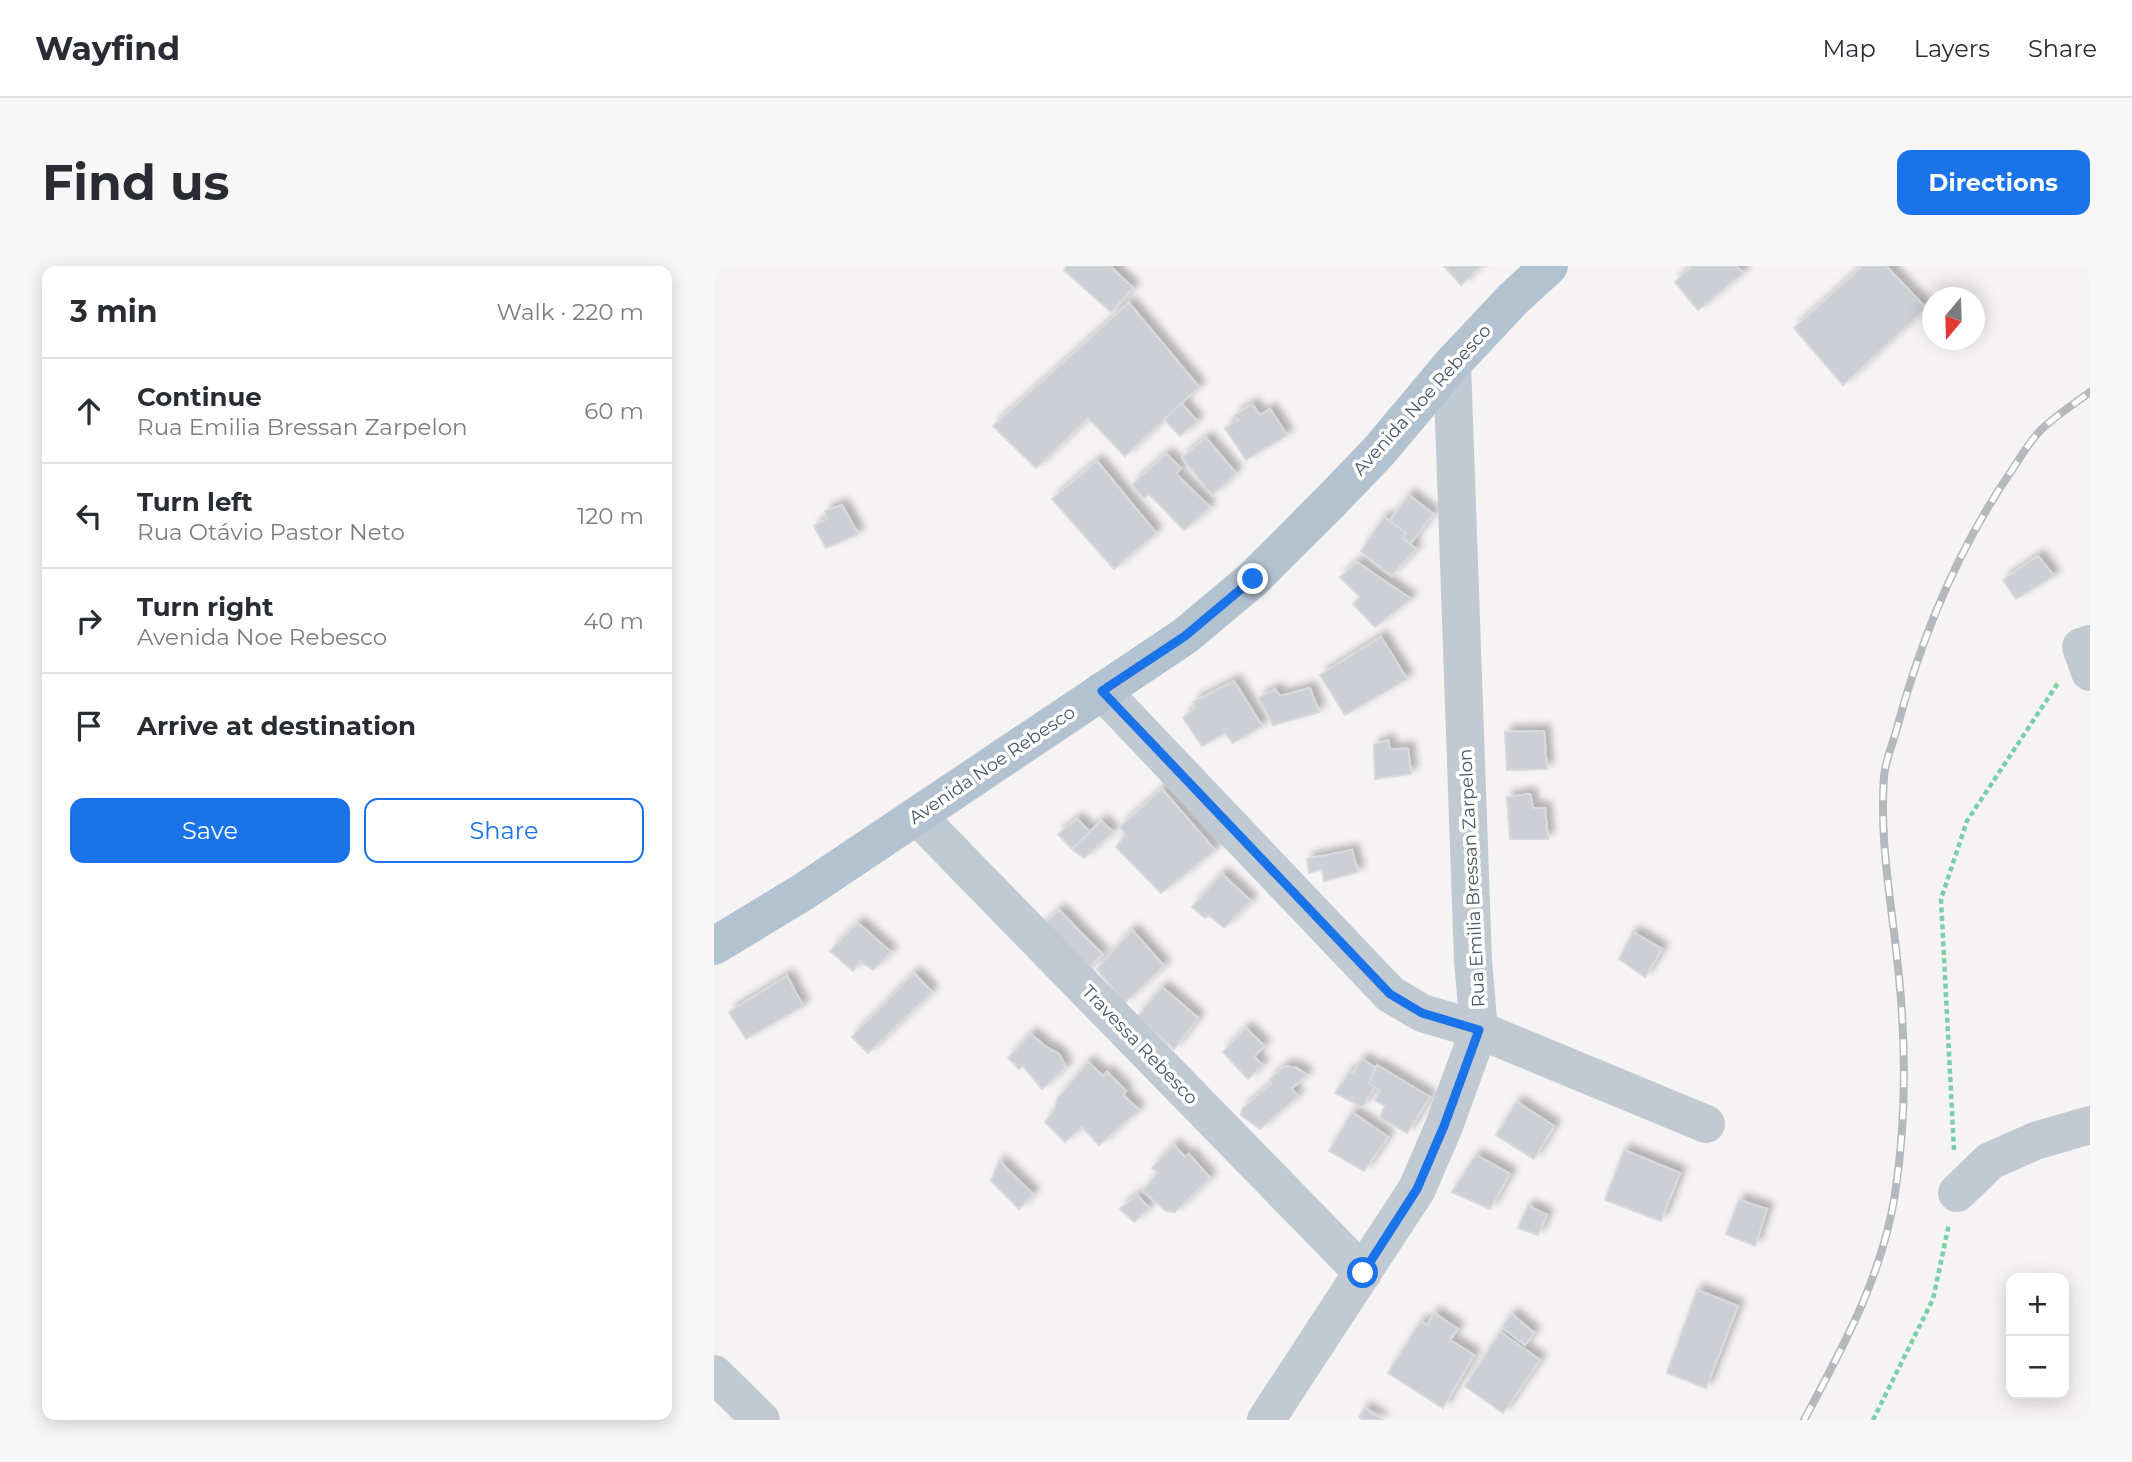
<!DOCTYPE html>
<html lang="en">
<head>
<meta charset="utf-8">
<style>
  :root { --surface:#fff; --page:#f7f7f7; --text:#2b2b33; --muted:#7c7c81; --line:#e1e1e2; --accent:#1a73e8 }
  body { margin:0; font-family:Montserrat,sans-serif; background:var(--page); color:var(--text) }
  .controls { position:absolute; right:21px; bottom:21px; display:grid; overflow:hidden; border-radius:14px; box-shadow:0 4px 18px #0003 }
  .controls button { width:63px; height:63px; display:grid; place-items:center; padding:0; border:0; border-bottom:2px solid var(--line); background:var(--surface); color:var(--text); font:35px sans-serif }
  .compass { position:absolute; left:1208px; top:21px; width:63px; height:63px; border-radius:50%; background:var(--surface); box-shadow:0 4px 18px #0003; rotate:199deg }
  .stop { position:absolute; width:21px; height:21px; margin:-16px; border:5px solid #1a73e8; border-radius:50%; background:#fff }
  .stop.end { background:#1a73e8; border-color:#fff; box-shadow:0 2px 7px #0008 }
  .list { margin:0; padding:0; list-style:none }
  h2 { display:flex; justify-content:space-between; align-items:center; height:91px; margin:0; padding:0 28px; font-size:30px }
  h2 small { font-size:23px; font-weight:400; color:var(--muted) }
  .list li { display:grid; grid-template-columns:46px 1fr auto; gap:21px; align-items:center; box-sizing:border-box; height:105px; padding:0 28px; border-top:2px solid var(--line) }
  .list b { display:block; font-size:26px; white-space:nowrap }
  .list p { margin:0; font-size:23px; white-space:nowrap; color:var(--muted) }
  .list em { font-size:23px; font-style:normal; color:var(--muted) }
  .actions { display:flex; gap:14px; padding:21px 28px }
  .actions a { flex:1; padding:16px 0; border:2px solid var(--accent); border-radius:14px; text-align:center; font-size:24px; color:var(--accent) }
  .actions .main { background:var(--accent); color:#fff }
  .icon { flex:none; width:38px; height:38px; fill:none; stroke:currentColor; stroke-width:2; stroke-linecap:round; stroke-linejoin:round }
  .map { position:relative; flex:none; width:1376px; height:1154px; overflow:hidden; border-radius:14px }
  header { display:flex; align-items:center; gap:42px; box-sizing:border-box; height:98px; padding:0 35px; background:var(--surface); border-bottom:2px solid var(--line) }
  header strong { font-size:33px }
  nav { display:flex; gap:38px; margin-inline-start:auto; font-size:24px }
  .intro { display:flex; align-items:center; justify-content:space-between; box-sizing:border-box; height:168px; padding:0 42px }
  h1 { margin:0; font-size:49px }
  .button { padding:18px 32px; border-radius:14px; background:var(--accent); color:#fff; font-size:24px; font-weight:700 }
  main { display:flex; gap:42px; padding:0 42px }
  aside { flex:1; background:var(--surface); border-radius:14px; box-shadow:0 4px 18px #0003 }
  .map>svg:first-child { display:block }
</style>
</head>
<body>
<header>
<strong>Wayfind</strong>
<nav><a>Map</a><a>Layers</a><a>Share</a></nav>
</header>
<div class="intro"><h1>Find us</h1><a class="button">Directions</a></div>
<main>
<aside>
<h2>3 min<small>Walk · 220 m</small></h2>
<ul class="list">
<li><svg class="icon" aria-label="ahead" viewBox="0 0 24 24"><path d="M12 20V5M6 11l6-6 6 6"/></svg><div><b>Continue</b><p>Rua Emilia Bressan Zarpelon</p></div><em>60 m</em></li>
<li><svg class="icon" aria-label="left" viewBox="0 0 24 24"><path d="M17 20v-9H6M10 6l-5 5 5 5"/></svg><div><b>Turn left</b><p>Rua Otávio Pastor Neto</p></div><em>120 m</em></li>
<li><svg class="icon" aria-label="right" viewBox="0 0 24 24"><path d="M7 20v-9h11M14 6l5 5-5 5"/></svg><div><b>Turn right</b><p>Avenida Noe Rebesco</p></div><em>40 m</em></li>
<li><svg class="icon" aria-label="arrive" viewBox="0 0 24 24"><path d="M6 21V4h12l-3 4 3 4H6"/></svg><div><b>Arrive at destination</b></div></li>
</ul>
<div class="actions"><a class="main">Save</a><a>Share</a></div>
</aside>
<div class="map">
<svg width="1376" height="1154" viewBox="0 0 1376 1154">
  <defs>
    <filter id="shadow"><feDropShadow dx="6" dy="-6" stdDeviation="3.5" flood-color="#0004"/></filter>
  </defs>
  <rect width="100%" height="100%" fill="#f5f3f3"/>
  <path fill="#cdcfd5" stroke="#d7d9de" stroke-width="2" filter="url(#shadow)" d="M353 0H396L419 22 397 46 350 4Z
    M730 0H767L747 19Z
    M978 0H1022L1029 7 984 44 961 16Z
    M1149 0H1172L1212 42 1129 119 1080 62Z
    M415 37 485 121 411 190 374 152 322 202 279 160Z
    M467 137 483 155 466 170 450 153Z
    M538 138 546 149 556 143 573 169 532 194 511 162 525 154 520 150Z
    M492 172 522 207 498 229 468 192Z
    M452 188 467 202 462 208 496 241 470 264 435 228 430 232 418 219Z
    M383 195 442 267 400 303 338 233Z
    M695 229 719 248 696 278 689 272 692 267 675 255Z
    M128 239 144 268 112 282 100 260 113 253 111 245Z
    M670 251 692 267 689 272 702 283 677 310 647 285Z
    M1324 290 1340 310 1302 333 1289 314Z
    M643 296 697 333 661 361 639 338 646 331 626 311Z
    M667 371 693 413 631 449 606 409Z
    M520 415 548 460 519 477 511 467 488 480 469 452 482 441 479 436Z
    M596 422 605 446 559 459 545 432 561 423 566 430Z
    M830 465 833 503 793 504 791 466Z
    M674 474 676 484 694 482 697 508 661 513 660 479Z
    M448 523 501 584 447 627 402 581 412 569 406 561Z
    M816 528 819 542H831L834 573H796L793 531Z
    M363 553 376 566 358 583 344 568Z
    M387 555 399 566 370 592 358 583Z
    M638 584 644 606 610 615 608 603 595 607 593 593Z
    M508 608 537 635 510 662 495 649 491 652 478 641Z
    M345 644 388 688 368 709 324 664Z
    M144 657 177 686 159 704 146 695 139 705 116 685Z
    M418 664 450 700 410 737 383 703Z
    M919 666 948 683 931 711 905 693Z
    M200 707 218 726 154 787 138 771Z
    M73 710 89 740 32 773 15 746Z
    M448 721 484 752 460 783 423 751Z
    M532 762 550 780 540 791 549 799 534 813 509 786Z
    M317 768 332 781 345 788 352 801 328 823 309 800 305 803 294 792Z
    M648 793 662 802 655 817 661 821 648 841 621 827 636 805 639 807Z
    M374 796 389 810 393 806 412 825 409 829 425 844 385 879 368 861 351 876 331 856 339 846 344 832Z
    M663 799 716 831 693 867 666 851 671 840 661 834 666 824 655 817Z
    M571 800 583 802 593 809 577 823 584 830 546 863 527 849 528 843 558 817 555 814Z
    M803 836 840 860 820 893 782 869Z
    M638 846 674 871 650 905 615 885Z
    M460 879 471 891 475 888 496 912 461 946 452 945 429 925 444 906 438 902Z
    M910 884 966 907 947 955 891 934Z
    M762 889 796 908 776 943 738 926Z
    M285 895 319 928 305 943 277 915Z
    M423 929 435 942 420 956 406 943Z
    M1025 934 1053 943 1041 980 1012 968Z
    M814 940 833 949 824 969 804 962Z
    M983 1024 1024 1040 992 1122 953 1107Z
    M720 1047 744 1063 736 1074 760 1089 729 1142 674 1107 707 1055 713 1059Z
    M798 1048 820 1067 811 1079 788 1061Z
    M786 1066 826 1094 789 1147 751 1120Z
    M651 1142 669 1154H649L645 1151Z"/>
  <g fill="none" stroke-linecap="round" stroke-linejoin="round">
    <path stroke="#7ad0a6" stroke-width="4.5" stroke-dasharray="5 3.5" stroke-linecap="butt" d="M1240 884 1227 633 1253 555 1344 417
      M1159 1154 1219 1033 1235 958"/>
    <path stroke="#c1cad2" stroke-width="38" d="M1376 378 1367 381 1376 406
      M388 425 676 728 708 747 765 764 992 858
      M203 550 649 1007
      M1243 927 1276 895 1321 875 1376 859
      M0 1108 47 1154
      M552 1154 703 923 730 860 765 764 759 695 738 98"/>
    <path stroke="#b3c2d1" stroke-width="38" d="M0 680 89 626 471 370 539 313 619 233 665 185 738 98 799 33 835 0"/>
    <defs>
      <path id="rail" d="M1090 1154C1129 1081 1168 1011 1181 928 1192 857 1192 782 1185 711 1179 645 1165 578 1170 511 1171 495 1179 478 1183 462 1207 372 1245 281 1298 204 1306 192 1314 178 1324 167 1338 152 1359 139 1376 126"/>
    </defs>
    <use href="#rail" stroke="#b5b8bd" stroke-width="8"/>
    <use href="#rail" stroke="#fff" stroke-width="5" stroke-dasharray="16" stroke-linecap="butt"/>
  </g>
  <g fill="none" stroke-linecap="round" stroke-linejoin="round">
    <path stroke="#1a73e8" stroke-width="9" d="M539 313 471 370 388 425 676 728 708 747 765 764 730 860 703 923 649 1007"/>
  </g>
  <g text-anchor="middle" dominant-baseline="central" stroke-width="7" stroke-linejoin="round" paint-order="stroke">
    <g font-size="18" fill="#4a5661" stroke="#fff">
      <text transform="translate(708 134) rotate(-48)">Avenida Noe Rebesco</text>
      <text transform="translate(278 499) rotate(-34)">Avenida Noe Rebesco</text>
      <text transform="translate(758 612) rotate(-93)">Rua Emilia Bressan Zarpelon</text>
      <text transform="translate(426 779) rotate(46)">Travessa Rebesco</text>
    </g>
  </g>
</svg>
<div class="controls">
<button>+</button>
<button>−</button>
</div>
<svg class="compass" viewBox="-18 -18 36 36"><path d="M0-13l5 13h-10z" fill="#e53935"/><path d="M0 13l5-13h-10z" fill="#7c7c81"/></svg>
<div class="stop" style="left:649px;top:1007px"></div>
<div class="stop end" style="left:539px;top:313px"></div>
</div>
</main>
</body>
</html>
